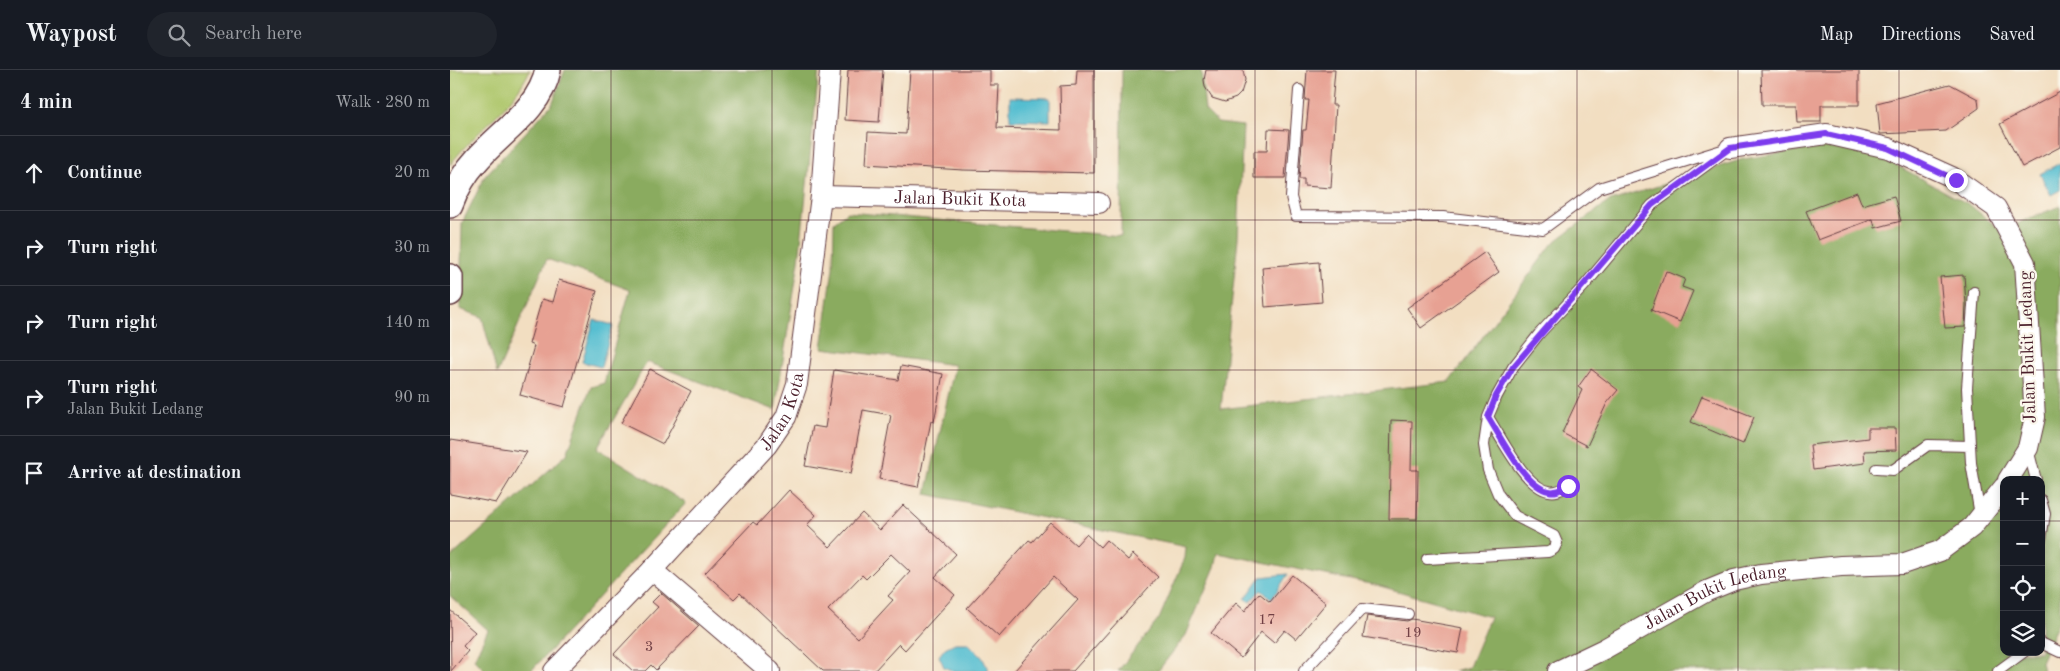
<!DOCTYPE html>
<html lang="en">
<head>
<meta charset="utf-8">
<style>
  :root { --surface:#171b24; --page:#20242c; --text:#f1f3f6; --muted:#9ea1a6; --line:#363941 }
  body { margin:0; font-family:"Old Standard TT",serif; background:var(--page); color:var(--text) }
  .controls { position:absolute; right:15px; bottom:15px; display:grid; overflow:hidden; border-radius:10px; box-shadow:0 2px 8px #0003 }
  .controls button { width:45px; height:45px; display:grid; place-items:center; padding:0; border:0; border-bottom:1px solid var(--line); background:var(--surface); color:var(--text); font:25px sans-serif }
  .stop { position:absolute; width:15px; height:15px; margin:-11px; border:4px solid #7c3aed; border-radius:50%; background:#fff }
  .stop.end { background:#7c3aed; border-color:#fff; box-shadow:0 1px 5px #0008 }
  .list { margin:0; padding:0; list-style:none }
  h2 { display:flex; justify-content:space-between; align-items:center; height:65px; margin:0; padding:0 20px; font-size:21px }
  h2 small { font-size:16px; font-weight:400; color:var(--muted) }
  .list li { display:grid; grid-template-columns:32px 1fr auto; gap:15px; align-items:center; box-sizing:border-box; height:75px; padding:0 20px; border-top:1px solid var(--line) }
  .list b { display:block; font-size:19px; white-space:nowrap }
  .list p { margin:0; font-size:16px; white-space:nowrap; color:var(--muted) }
  .list em { font-size:16px; font-style:normal; color:var(--muted) }
  .icon { flex:none; width:28px; height:28px; fill:none; stroke:currentColor; stroke-width:2; stroke-linecap:round; stroke-linejoin:round }
  .map { position:relative; flex:none; width:1610px; height:601px; overflow:hidden }
  header { display:flex; align-items:center; gap:30px; box-sizing:border-box; height:70px; padding:0 25px; background:var(--surface); border-bottom:1px solid var(--line) }
  header strong { font-size:24px }
  nav { display:flex; gap:28px; margin-inline-start:auto; font-size:18px }
  .search { width:350px; height:45px; background:var(--page); display:flex; align-items:center; gap:12px; box-sizing:border-box; padding:0 18px; border-radius:28px; color:var(--muted); font-size:19px }
  main { display:flex }
  aside { flex:1; background:var(--surface) }
  .map>svg:first-child { display:block }
</style>
</head>
<body>
<header>
<strong>Waypost</strong>
<div class="search"><svg class="icon" aria-label="search" viewBox="0 0 24 24"><circle cx="10" cy="10" r="6"/><path d="M15 15l6 6"/></svg>Search here</div>
<nav><a>Map</a><a>Directions</a><a>Saved</a></nav>
</header>
<main>
<aside>
<h2>4 min<small>Walk · 280 m</small></h2>
<ul class="list">
<li><svg class="icon" aria-label="ahead" viewBox="0 0 24 24"><path d="M12 20V5M6 11l6-6 6 6"/></svg><div><b>Continue</b></div><em>20 m</em></li>
<li><svg class="icon" aria-label="right" viewBox="0 0 24 24"><path d="M7 20v-9h11M14 6l5 5-5 5"/></svg><div><b>Turn right</b></div><em>30 m</em></li>
<li><svg class="icon" aria-label="right" viewBox="0 0 24 24"><path d="M7 20v-9h11M14 6l5 5-5 5"/></svg><div><b>Turn right</b></div><em>140 m</em></li>
<li><svg class="icon" aria-label="right" viewBox="0 0 24 24"><path d="M7 20v-9h11M14 6l5 5-5 5"/></svg><div><b>Turn right</b><p>Jalan Bukit Ledang</p></div><em>90 m</em></li>
<li><svg class="icon" aria-label="arrive" viewBox="0 0 24 24"><path d="M6 21V4h12l-3 4 3 4H6"/></svg><div><b>Arrive at destination</b></div></li>
</ul>
</aside>
<div class="map">
<svg width="1610" height="601" viewBox="0 0 1610 601">
  <rect width="100%" height="100%" fill="#fbf7ec"/>
  <filter id="ink" filterUnits="userSpaceOnUse"><feTurbulence type="fractalNoise" baseFrequency=".02" numOctaves="2"/><feDisplacementMap in="SourceGraphic" scale="10" xChannelSelector="R" yChannelSelector="G"/><feConvolveMatrix kernelMatrix="1 2 1 2 8 2 1 2 1" color-interpolation-filters="sRGB"/></filter>
  <filter id="wash" filterUnits="userSpaceOnUse"><feTurbulence type="fractalNoise" baseFrequency=".0096" numOctaves="4" result="noise"/><feDisplacementMap in="SourceGraphic" scale="20" xChannelSelector="R" yChannelSelector="G"/><feGaussianBlur stdDeviation="1.12" result="paint"/><feColorMatrix in="noise" values="0 0 0 0 0 0 0 0 0 0 0 0 0 0 0 0 0 1.4 0 .05"/><feComposite in="paint" operator="in"/></filter>
  <g filter="url(#wash)">
    <rect width="100%" height="100%" fill="#f2dec1"/>
    <path fill="#adc66b" stroke="#7c724b" d="M0 0H80C62 39 25 61 0 95Z"/>
    <path fill="#8aab5f" stroke="#6a6545" fill-rule="evenodd" d="M115 0H369L349 191 325 340 197 292 147 378 236 433 81 601H36L24 589 38 560 0 526V488L117 384 141 317 154 313 180 220 97 189 47 304 32 247 10 239 12 153 35 106 102 34Z
      M672 0H751L755 40 768 53 793 56 788 168 771 339 999 312 1103 173 1158 132 1293 89 1378 76 1424 83 1520 135 1553 162 1573 151 1610 136V548L1591 592 1593 601H1004L1019 597 1040 547 930 516 768 483 765 497 736 565 708 601H668L709 549 735 488 736 477 476 424 505 295 372 278 383 198 384 152 397 142 671 166ZM1554 410H1591V582H1554Z"/>
    <path fill="#53bdd0" stroke="#4e6e7e" d="M560 27 600 28V51L560 50Z
      M1610 93V120L1601 125 1590 104Z
      M144 250 163 255 151 297 132 292Z
      M838 504 822 529 811 520 800 532 795 529 811 507Z
      M505 573H518L532 587 539 601H503L494 597 489 586 495 578Z"/>
    <g id="blocks">
      <path fill="#e7a193" fill-rule="evenodd" d="M398 0H433L429 52 395 50Z
        M460 0H540V15H549L547 58 611 60 610 16 626 15 627 0H644V103L513 100 416 94 418 62 456 64Z
        M756 0H793L795 10 791 23 786 28 775 32 762 28 755 17 754 10Z
        M857 0H885L882 35H886L881 118 854 116V109H849L853 60H856L859 30H855Z
        M1311 0H1409V35H1371V52H1347L1346 35H1312Z
        M1500 14 1528 29 1529 38 1496 61 1430 64 1427 33Z
        M1610 22V77L1572 97 1550 54Z
        M818 59 839 60 835 108H804V81H817Z
        M1407 122 1412 135 1444 126 1451 151 1425 158 1423 149 1368 170 1356 141Z
        M1035 182 1049 202 971 258 957 238Z
        M869 192 872 232 815 237 812 197Z
        M1216 201 1235 209 1232 217 1243 221 1230 252 1201 240Z
        M1514 205 1516 234 1515 257 1495 258 1490 207Z
        M109 210 147 221 114 337 70 325 84 276 79 274 92 229 103 232Z
        M451 296 493 304 484 352 481 351 468 417 429 409 441 345 413 340 401 404 355 396 363 356 375 358 384 300 448 310Z
        M200 299 241 321 213 374 171 353Z
        M1141 299 1168 320 1157 333 1137 376 1112 363 1132 320 1128 317Z
        M1252 326 1304 347 1293 374 1241 352Z
        M941 350 962 351 961 400H968L967 449H939Z
        M1418 358H1445L1446 380 1414 381 1415 393 1363 400 1360 375 1418 368Z
        M0 370 77 382 46 433 0 424Z
        M339 420 366 445 357 455 380 477 412 443 430 460 453 435 506 484 485 507 505 525 455 580 449 574 424 601H373L290 523 284 529 255 503 303 452 307 455ZM441 484 460 502 438 526 443 530 408 568 378 540 412 505 416 509Z
        M600 452 626 475 636 464 650 477 656 470 678 490 683 484 708 507 623 601H564L628 530 603 507 549 567 517 538 579 470 582 472Z
        M842 505 876 533 846 569 835 560 824 573 811 562 791 588 761 563 786 533 795 541 809 523 820 532Z
        M211 523 249 556 206 600 201 595 195 601H183L164 584 208 537 202 532Z
        M0 540 25 562 13 576 18 581 1 601Z
        M917 546 957 551 962 549 1013 558 1008 583 913 567Z"/>
    </g>
  </g>
  <g filter="url(#ink)">
    <use href="#blocks" fill-opacity="0" stroke="#633c42" stroke-width="1"/>
    <g fill="none" stroke-linecap="round" stroke-linejoin="round">
      <defs>
        <path id="service" d="M849 20 841 127 846 146 993 147 1093 159 1149 118 1272 80
          M1524 222 1517 318 1521 393 1530 445
          M1038 347C1051 367 1075 417 1099 421 1106 423 1112 419 1118 416
          M1578 379 1586 410
          M1426 399 1443 400 1478 375 1520 376
          M1591 430 1595 444 1591 469
          M977 489 1098 482 1104 479 1107 473 1104 466 1065 446 1048 424 1038 400 1034 375 1038 347 1047 326 1063 297 1089 264 1134 216 1202 135 1280 78
          M1591 573 1610 582
          M854 601 912 539 958 544
          M1548 601 1574 582"/>
        <g id="minor">
          <path d="M1280 78 1377 64 1438 78 1502 107 1546 138 1575 193 1585 347 1578 378 1558 410"/>
          <path id="s1" d="M371 126 649 133"/>
          <path d="M202 500 320 601"/>
          <path id="s2" d="M104 601 202 500 317 375 336 347 347 314 371 126 380 0"/>
          <path id="s3" d="M1108 601 1154 579 1257 521 1284 510 1311 504 1391 496 1452 494 1490 481 1522 457 1554 417"/>
        </g>
        <path id="tertiary" d="M0 135C6 119 13 105 25 92 49 63 90 40 98 0
          M0 207V223"/>
      </defs>
      <use href="#service" stroke="#633c42" stroke-width="12"/>
      <use href="#minor" stroke="#633c42" stroke-width="22"/>
      <use href="#tertiary" stroke="#633c42" stroke-width="28"/>
      <use href="#service" stroke="#fff" stroke-width="10"/>
      <use href="#minor" stroke="#fff" stroke-width="20"/>
      <use href="#tertiary" stroke="#fff" stroke-width="25"/>
    </g>
  </g>
  <g fill="none" stroke-linecap="round" stroke-linejoin="round" filter="url(#ink)">
    <path stroke="#7c3aed" stroke-width="6" d="M1118 416C1112 419 1106 423 1099 421 1075 417 1051 367 1038 347L1046 326 1063 297 1202 135 1280 78 1376 64 1438 78 1506 110"/>
  </g>
  <path fill="none" stroke="#4a1f2b" stroke-width="1" stroke-opacity="0.55" d="M161 0V601M322 0V601M483 0V601M644 0V601M805 0V601M966 0V601M1127 0V601M1288 0V601M1449 0V601M0 150H1610M0 300H1610M0 451H1554M1591 451H1610"/>
  <g text-anchor="middle" dominant-baseline="central" stroke-width="4.5" stroke-linejoin="round" paint-order="stroke">
    <g font-size="15" fill="#714045">
      <text x="817" y="550">17</text>
      <text x="963" y="563">19</text>
      <text x="199" y="577">3</text>
    </g>
    <g font-size="18" fill="#4a1f2b" stroke="#fbf7ec">
      <text stroke="none"><textPath href="#s1" startOffset="139">Jalan Bukit Kota</textPath></text>
      <text transform="translate(1578 277) rotate(-92)">Jalan Bukit Ledang</text>
      <text stroke="none"><textPath href="#s2" startOffset="348">Jalan Kota</textPath></text>
      <text stroke="none"><textPath href="#s3" startOffset="175">Jalan Bukit Ledang</textPath></text>
    </g>
  </g>
</svg>
<div class="controls">
<button>+</button>
<button>−</button>
<button><svg class="icon" aria-label="locate" viewBox="0 0 24 24"><circle cx="12" cy="12" r="6"/><path d="M12 2v4M12 18v4M2 12h4M18 12h4"/></svg></button>
<button><svg class="icon" aria-label="layers" viewBox="0 0 24 24"><path d="M12 4l9 5-9 5-9-5zM3 14l9 5 9-5"/></svg></button>
</div>
<div class="stop" style="left:1118px;top:416px"></div>
<div class="stop end" style="left:1506px;top:110px"></div>
</div>
</main>
</body>
</html>
